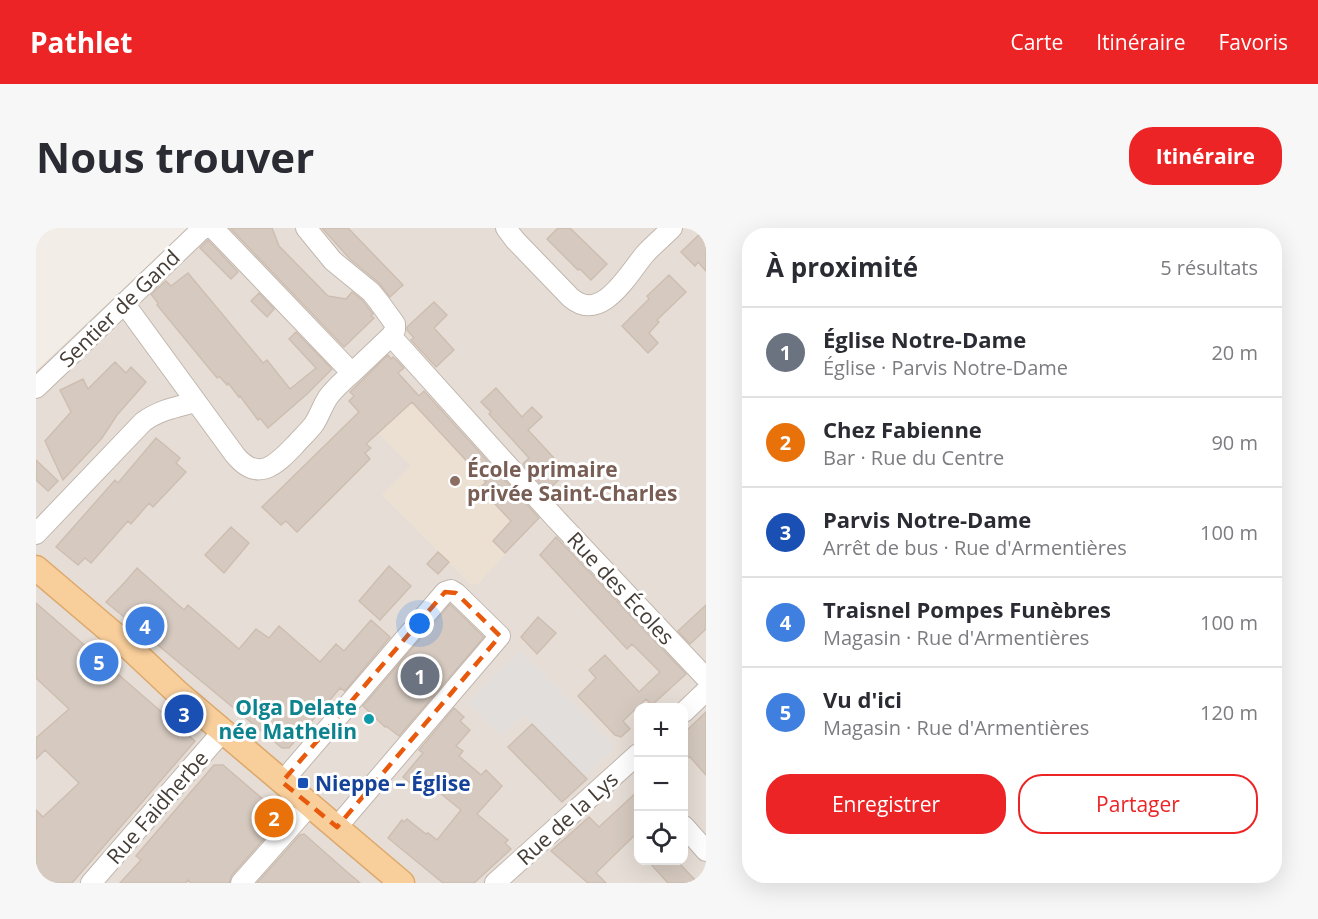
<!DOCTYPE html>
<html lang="fr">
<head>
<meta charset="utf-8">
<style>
  :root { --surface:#fff; --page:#f7f7f7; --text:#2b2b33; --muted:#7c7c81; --line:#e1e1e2; --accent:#ed2426 }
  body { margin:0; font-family:"Open Sans",sans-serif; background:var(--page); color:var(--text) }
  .controls { position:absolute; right:18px; bottom:18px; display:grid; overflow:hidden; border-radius:12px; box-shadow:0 6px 24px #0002 }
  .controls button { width:54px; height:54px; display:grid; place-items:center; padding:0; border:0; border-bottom:2px solid var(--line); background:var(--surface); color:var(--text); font:30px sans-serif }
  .you { position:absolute; left:384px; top:396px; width:21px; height:21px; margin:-15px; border:4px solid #fff; border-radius:50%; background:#1a73e8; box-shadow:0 0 0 9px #1a73e833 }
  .badge { display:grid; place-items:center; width:39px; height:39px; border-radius:50%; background:var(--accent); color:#fff; font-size:20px; font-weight:700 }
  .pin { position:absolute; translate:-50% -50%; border:3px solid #fff; box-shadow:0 2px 6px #0006 }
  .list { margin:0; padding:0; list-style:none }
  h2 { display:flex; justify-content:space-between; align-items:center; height:78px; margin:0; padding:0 24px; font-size:26px }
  h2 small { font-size:20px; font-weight:400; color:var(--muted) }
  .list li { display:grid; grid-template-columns:39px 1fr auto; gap:18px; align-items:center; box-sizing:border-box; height:90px; padding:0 24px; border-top:2px solid var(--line) }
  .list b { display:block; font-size:22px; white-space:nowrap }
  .list p { margin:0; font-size:20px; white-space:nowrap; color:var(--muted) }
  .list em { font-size:20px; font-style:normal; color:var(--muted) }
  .actions { display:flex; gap:12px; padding:18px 24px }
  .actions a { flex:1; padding:14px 0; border:2px solid var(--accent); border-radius:24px; text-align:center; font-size:21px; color:var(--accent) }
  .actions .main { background:var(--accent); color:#fff }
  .icon { flex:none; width:33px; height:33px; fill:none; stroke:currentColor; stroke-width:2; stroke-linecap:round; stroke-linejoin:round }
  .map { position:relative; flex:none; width:670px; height:655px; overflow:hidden; border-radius:24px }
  header { display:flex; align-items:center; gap:36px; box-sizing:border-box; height:84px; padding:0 30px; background:var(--accent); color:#fff }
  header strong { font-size:28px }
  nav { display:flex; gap:33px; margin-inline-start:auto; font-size:21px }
  .intro { display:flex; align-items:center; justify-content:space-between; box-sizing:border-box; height:144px; padding:0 36px }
  h1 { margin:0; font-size:42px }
  .button { padding:15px 27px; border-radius:24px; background:var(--accent); color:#fff; font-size:21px; font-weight:700 }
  main { display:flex; gap:36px; padding:0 36px }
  aside { flex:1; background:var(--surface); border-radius:24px; box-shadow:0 6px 24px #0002 }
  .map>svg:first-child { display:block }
</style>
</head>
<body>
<header>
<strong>Pathlet</strong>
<nav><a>Carte</a><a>Itinéraire</a><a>Favoris</a></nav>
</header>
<div class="intro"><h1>Nous trouver</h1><a class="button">Itinéraire</a></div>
<main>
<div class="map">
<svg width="670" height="655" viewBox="0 0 670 655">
  <rect width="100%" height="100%" fill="#f2ede7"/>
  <path fill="#e6ded6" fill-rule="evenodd" d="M152 0H670V655H0V143ZM602 479H648V632H602Z"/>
  <path fill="#ebe0d2" d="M391 160 504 281V288L441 357 434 356 346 267 375 238 342 205Z"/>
  <path fill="#e1dedc" d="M484 423 579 519 548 548 487 487 465 507 431 475Z"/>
  <path fill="#d6cac0" stroke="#cebeb1" stroke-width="1.5" d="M194 0H236L243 18 292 68 310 71 316 64 326 72 337 86 335 88 338 90 308 119Z
    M286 0H312L367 57 354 69 343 55 314 31Z
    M522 0H534L571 36 555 52 544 41 542 42 511 11Z
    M670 0V43L662 34 659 38 645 24Z
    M172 12 202 44 195 51 164 20Z
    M152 45 227 135 231 132 254 161 280 140 253 111 260 104 296 141 271 166 232 200 224 190 222 192 204 168 203 169 192 155 191 157 183 148 181 150 121 77 122 75 115 66 130 53 135 58Z
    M633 47 650 64 621 92 623 94 613 105 622 115 612 125 586 98 613 71 611 68Z
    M223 65 238 81 231 89 215 73Z
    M398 74 411 87 398 100 418 122 400 139 375 112 378 110 371 102V99Z
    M352 127 355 131 357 129 368 140 362 145 383 168 388 163 503 290 469 325 457 313 475 293 444 260 450 254 376 174 330 216 335 220 329 225 334 231 261 304 250 293 245 297 226 279 323 184 313 173 318 168 314 164Z
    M79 134 90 145 95 139 110 154 81 187 66 210 27 252 9 213 35 184 24 162 47 151 52 161Z
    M460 160 486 189 496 179 506 189 492 202 531 244 511 263 487 236 493 230 453 186 455 184 445 174Z
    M120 210 144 230 140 235 150 244 117 279 113 275 95 296 92 293 55 335 49 330 42 337 20 319 79 252 82 255Z
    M0 232 22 253 12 263 0 252Z
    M195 299 213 315 188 345 169 327Z
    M520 309 650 446 616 477 610 471 587 493 594 501 585 509 579 507 542 468 560 450 553 442 569 427 603 464 624 444 596 416 591 421 504 327Z
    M402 324 413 334 402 346 391 336Z
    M353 338 375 358 344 392 323 373Z
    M101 340 148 382 152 377 203 421 220 401 233 410 243 398 284 434 300 416 308 423 335 392 354 409 309 463 304 460 253 520H246L70 374 89 354Z
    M0 375 159 513 36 655H10L0 645V582L7 589 43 555 9 522 0 531V510L33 481 0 450Z
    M414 376 448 409 363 508 350 498 349 499 327 478Z
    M670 377V401L654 416 642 403Z
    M502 389 520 405 501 426 485 409Z
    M418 480 428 489 424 493 434 502 420 518 427 523 423 528 445 547 450 542 466 558 441 586 472 612 469 615 475 621 438 655H407L352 610 366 592 368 594 371 591 390 606 392 605 401 612 425 582 394 557 387 566 367 549 387 525 383 522Z
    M670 484V547L654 529 648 530V505Z
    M496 496 551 551 526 574 472 519Z
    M178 537H187L228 572 242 585 243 594 196 647 193 655H155L152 652 150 655H84L105 632 100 628Z
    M603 562V603L560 645 570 655H552L515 623 553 589 563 599Z
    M268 606 310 643 324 655H221L264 607Z
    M612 633H641L662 655H632Z"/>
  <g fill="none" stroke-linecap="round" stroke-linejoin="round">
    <defs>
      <path id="minor" d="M177 0 316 145 355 108 359 102V96L343 74 335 64 297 33 270 0
        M470 0 479 12 534 69C565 97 592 46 609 26 617 17 627 9 636 0
        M88 75 199 227C222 255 240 237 259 217 265 210 272 204 278 196 284 187 287 176 293 168 300 159 308 152 316 145
        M355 108 520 291 670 450
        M0 160 167 0
        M0 306 107 194C123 182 141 179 159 174
        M648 484 670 463
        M246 554 409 364 415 362 420 365 464 408 301 599
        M648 598 670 623
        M55 655 187 503
        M205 655 274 577
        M459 655 602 526"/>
      <path id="major" d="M0 340 93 419 143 466 366 655"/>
    </defs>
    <use href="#minor" stroke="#c0b6ad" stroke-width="22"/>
    <use href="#major" stroke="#dca86b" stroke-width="27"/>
    <use href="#minor" stroke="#fff" stroke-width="20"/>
    <use href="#major" stroke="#f8ce9b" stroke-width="24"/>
  </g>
  <path fill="none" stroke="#e8590c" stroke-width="4.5" stroke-dasharray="12 8" stroke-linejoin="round" d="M409 364 420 365 464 408 301 599 246 554Z"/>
  <circle fill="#8d6e63" stroke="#fff" stroke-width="2" cx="419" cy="253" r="6"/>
  <circle fill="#0f9aa8" stroke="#fff" stroke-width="2" cx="333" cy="491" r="6"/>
  <rect fill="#1a4fb4" stroke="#fff" stroke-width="2" x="261" y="549" width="12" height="12" rx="3"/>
  <g text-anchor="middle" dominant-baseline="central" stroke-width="6" stroke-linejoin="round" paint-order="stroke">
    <g font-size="21" fill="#453d36" stroke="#fff">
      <text transform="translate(83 80) rotate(-44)">Sentier de Gand</text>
      <text transform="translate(585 360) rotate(47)">Rue des Écoles</text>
      <text transform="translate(121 579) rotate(-49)">Rue Faidherbe</text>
      <text transform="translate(531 590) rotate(-42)">Rue de la Lys</text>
    </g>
    <g font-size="21" font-weight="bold" fill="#785e54" stroke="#fff" text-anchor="start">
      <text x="431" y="241">École primaire<tspan x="431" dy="24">privée Saint-Charles</tspan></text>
    </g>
    <g font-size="21" font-weight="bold" fill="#0d838f" stroke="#fff" text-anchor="end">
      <text x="321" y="479">Olga Delate<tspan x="321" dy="24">née Mathelin</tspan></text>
    </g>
    <g font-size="21" font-weight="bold" fill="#164399" stroke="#fff" text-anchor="start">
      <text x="279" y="555">Nieppe – Église</text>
    </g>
  </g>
</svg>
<div class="controls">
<button>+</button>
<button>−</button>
<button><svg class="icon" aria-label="locate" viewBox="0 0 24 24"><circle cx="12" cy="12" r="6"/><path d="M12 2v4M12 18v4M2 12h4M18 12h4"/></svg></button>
</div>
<div class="you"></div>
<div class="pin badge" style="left:384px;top:448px;background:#6b7280">1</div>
<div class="pin badge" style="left:238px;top:590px;background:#e8710a">2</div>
<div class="pin badge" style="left:148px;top:486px;background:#1a4fb4">3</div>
<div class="pin badge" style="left:109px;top:398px;background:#3f7fe0">4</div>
<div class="pin badge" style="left:63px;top:434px;background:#3f7fe0">5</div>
</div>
<aside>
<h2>À proximité<small>5 résultats</small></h2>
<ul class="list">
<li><span class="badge" style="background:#6b7280">1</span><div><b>Église Notre-Dame</b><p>Église · Parvis Notre-Dame</p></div><em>20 m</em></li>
<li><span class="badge" style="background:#e8710a">2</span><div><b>Chez Fabienne</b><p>Bar · Rue du Centre</p></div><em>90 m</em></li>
<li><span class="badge" style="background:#1a4fb4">3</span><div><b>Parvis Notre-Dame</b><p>Arrêt de bus · Rue d'Armentières</p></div><em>100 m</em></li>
<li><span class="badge" style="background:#3f7fe0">4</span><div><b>Traisnel Pompes Funèbres</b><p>Magasin · Rue d'Armentières</p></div><em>100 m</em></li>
<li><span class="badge" style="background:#3f7fe0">5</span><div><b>Vu d'ici</b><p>Magasin · Rue d'Armentières</p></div><em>120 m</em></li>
</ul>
<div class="actions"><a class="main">Enregistrer</a><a>Partager</a></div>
</aside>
</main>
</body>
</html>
